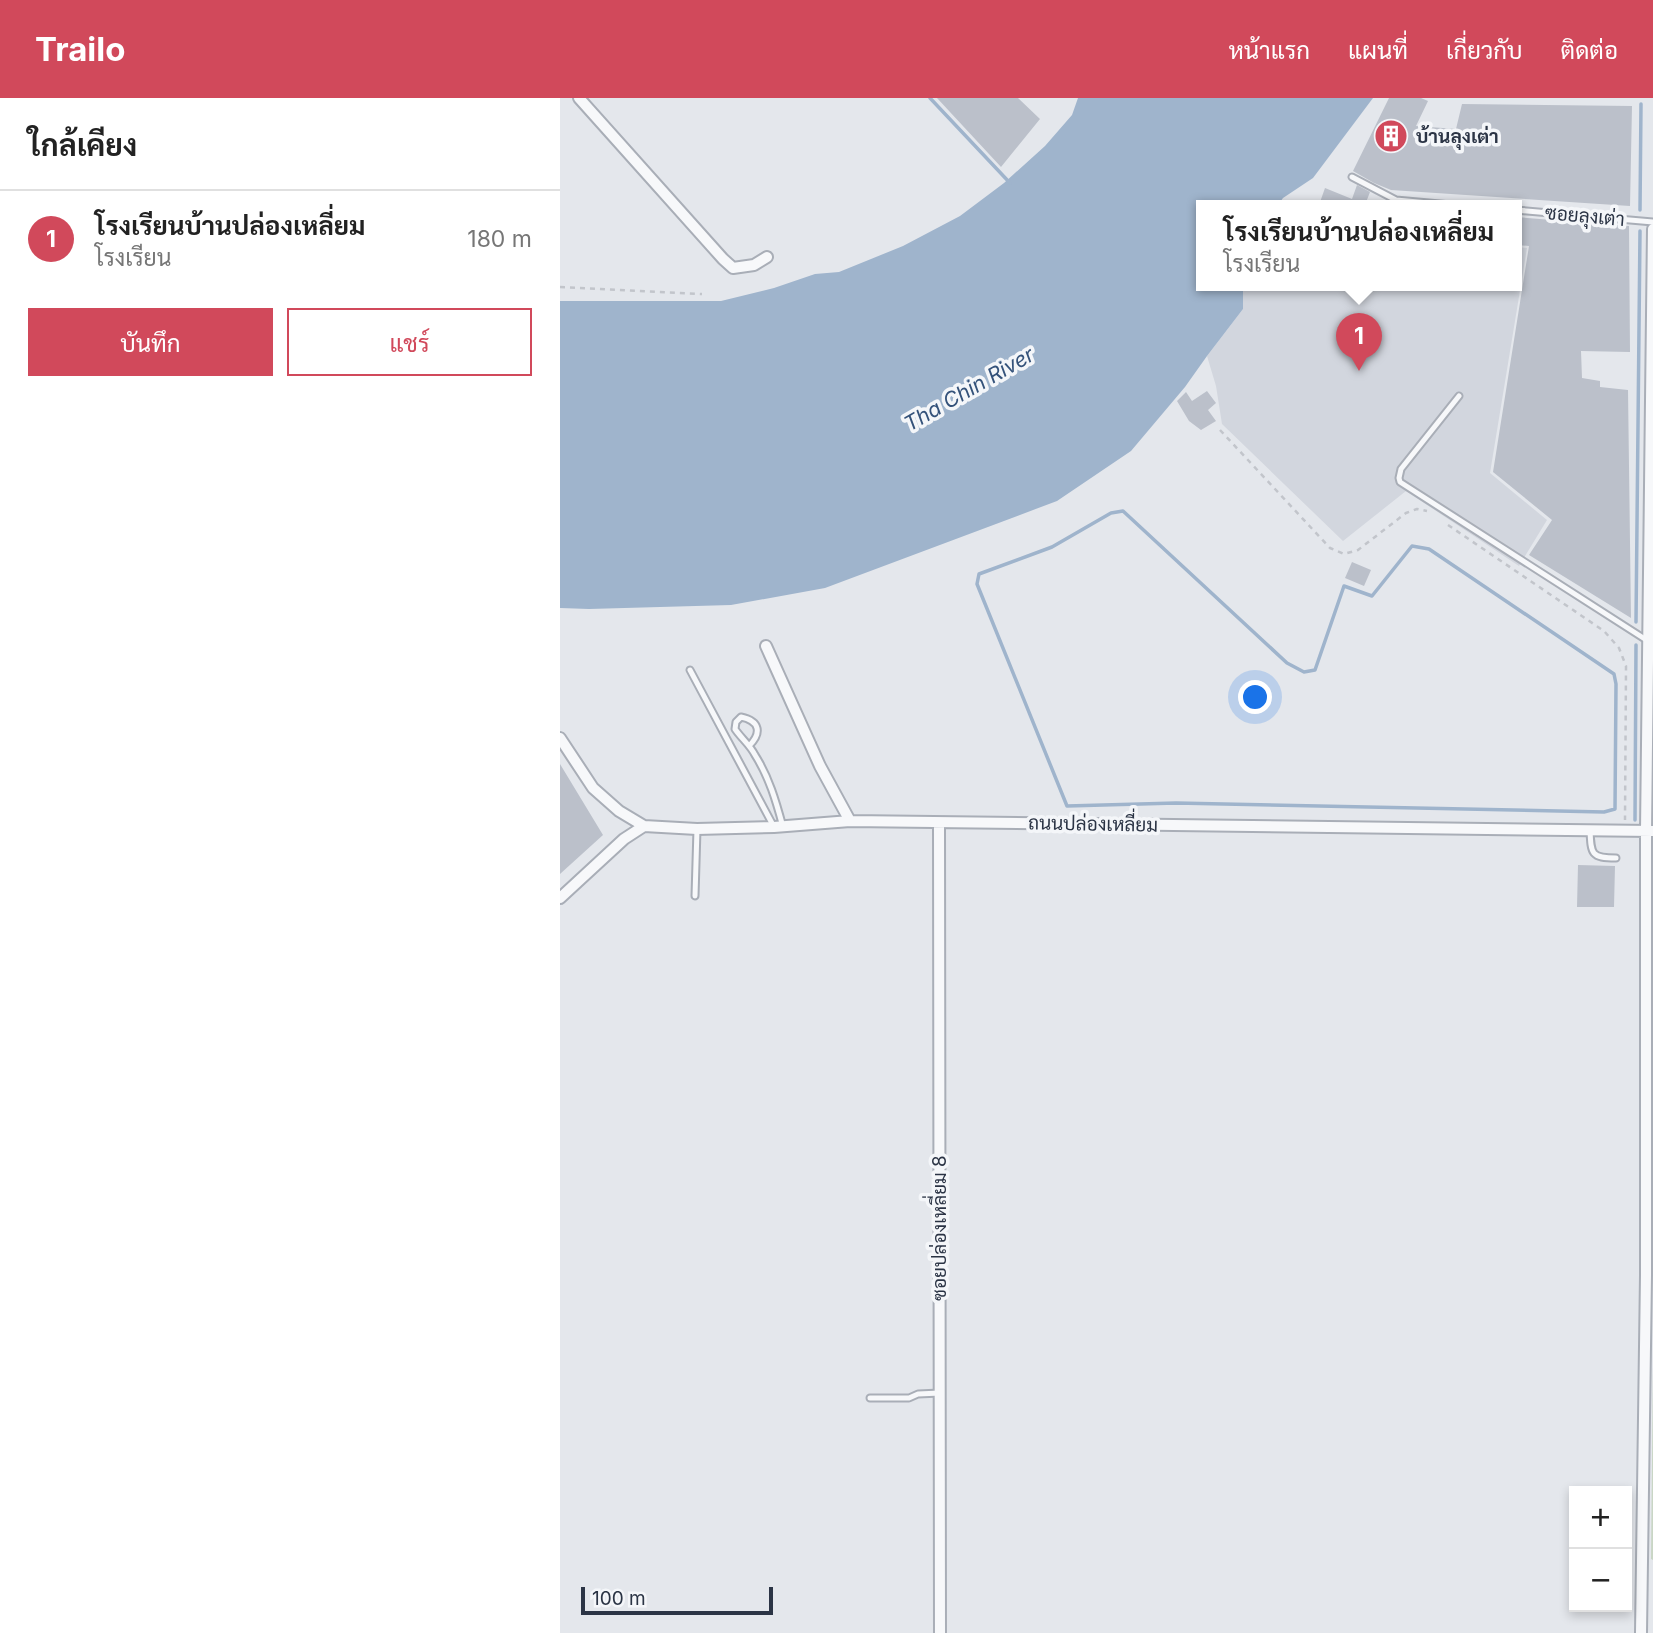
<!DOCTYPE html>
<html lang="th">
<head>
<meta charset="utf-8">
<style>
  :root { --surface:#fff; --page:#f6f6f6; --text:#222; --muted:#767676; --line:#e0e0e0; --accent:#d1495b }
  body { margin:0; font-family:Inter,Sarabun,sans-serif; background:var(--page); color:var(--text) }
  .controls { position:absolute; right:21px; bottom:21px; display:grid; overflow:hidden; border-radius:0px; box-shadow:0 4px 10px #0003 }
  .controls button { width:63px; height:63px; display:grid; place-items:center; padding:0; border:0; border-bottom:2px solid var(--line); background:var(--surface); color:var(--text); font:35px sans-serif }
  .scale { position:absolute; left:21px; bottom:18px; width:192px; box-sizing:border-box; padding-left:7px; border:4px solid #2b3445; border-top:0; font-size:19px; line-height:24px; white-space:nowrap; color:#2b3445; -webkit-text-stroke:5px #f4f6f9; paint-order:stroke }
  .you { position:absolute; left:696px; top:600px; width:24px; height:24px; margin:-18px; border:5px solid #fff; border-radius:50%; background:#1a73e8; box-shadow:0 0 0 10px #1a73e833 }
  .badge { display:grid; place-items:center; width:46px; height:46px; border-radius:50%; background:var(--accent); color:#fff; font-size:23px; font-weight:700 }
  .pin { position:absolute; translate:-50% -58px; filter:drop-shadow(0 2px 4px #0008) }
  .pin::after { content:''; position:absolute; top:37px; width:24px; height:21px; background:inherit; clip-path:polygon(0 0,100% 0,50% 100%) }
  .popup { position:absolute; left:636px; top:102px; width:326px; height:91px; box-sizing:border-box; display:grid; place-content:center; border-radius:0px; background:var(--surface); filter:drop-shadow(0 2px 5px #0005); font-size:23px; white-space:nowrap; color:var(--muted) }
  .popup b { font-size:26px; color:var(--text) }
  .popup::after { content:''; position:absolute; left:50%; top:100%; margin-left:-14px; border:14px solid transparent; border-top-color:var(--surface) }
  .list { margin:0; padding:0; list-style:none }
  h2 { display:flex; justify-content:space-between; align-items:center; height:91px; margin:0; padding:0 28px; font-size:30px }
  h2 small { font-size:23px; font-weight:400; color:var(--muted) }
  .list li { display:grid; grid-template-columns:46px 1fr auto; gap:21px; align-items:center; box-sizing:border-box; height:98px; padding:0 28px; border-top:2px solid var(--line) }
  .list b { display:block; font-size:26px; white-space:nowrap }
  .list p { margin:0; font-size:23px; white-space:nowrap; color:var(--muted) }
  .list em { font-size:23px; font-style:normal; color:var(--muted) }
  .actions { display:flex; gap:14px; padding:21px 28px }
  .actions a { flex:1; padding:16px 0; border:2px solid var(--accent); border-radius:0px; text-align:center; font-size:24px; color:var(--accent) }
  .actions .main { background:var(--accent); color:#fff }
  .map { position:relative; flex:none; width:1093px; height:1535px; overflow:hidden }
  header { display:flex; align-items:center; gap:42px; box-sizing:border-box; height:98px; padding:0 35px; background:var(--accent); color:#fff }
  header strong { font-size:33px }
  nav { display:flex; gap:38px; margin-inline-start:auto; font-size:24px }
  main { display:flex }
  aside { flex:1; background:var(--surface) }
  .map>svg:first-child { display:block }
</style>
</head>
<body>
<header>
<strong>Trailo</strong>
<nav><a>หน้าแรก</a><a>แผนที่</a><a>เกี่ยวกับ</a><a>ติดต่อ</a></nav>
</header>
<main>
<aside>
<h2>ใกล้เคียง<small></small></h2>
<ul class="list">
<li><span class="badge">1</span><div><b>โรงเรียนบ้านปล่องเหลี่ยม</b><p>โรงเรียน</p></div><em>180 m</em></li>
</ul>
<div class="actions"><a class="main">บันทึก</a><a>แชร์</a></div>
</aside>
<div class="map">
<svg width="1093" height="1535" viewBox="0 0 1093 1535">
  <rect width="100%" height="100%" fill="#e4e7ec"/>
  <path fill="#d2d6de" d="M957 149 967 150 930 375 987 422 959 468 846 393 783 443 662 326 656 288 647 258 683 211V187H956Z"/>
  <path fill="#c9d6c5" d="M1093 1267V1462L1091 1461Z"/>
  <path fill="#9fb4cc" d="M518 0H813L753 80 723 100 718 107H642V187H683V211L647 258 625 289 571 353 497 403 265 490 171 507 29 511 0 510V203H161L214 190 255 176 279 174 343 148 400 118 444 85 485 48 512 17Z"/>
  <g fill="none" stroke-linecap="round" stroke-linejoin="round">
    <path stroke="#9fb4cc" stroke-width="3.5" d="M370 0 450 85
      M1080 112 1081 6
      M563 413 727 565 744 574 755 572 784 488 812 498 852 448 869 451 1054 576 1056 586 1055 711 1044 714 616 705 507 708 417 486 419 476 492 449 551 415Z
      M1076 524 1080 133
      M1075 722 1076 547"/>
  </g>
  <path fill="#bbc0ca" d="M377 0H458L480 21 441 69Z
    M829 0H861L868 3 856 28 896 31 902 6 1072 8 1070 108 831 92 814 85 793 73Z
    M797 87 810 94 805 107H759L765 90 792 101Z
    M956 119 1069 128 1070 254 1021 253 1022 280 1040 283V289L1068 292 1071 520 969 457 992 422 933 374 969 148 956 147Z
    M647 293 656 305 648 312 656 323 641 332 629 323 617 303 626 294 632 303Z
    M792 464 811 472 804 488 785 480Z
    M0 666 43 737 0 776Z
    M1018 767 1055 768 1054 809H1017Z"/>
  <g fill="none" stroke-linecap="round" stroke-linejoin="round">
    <defs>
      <path id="service" d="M792 79 836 102 891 107
        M956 112 1093 124
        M899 298 841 371 839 380 840 384 1088 543
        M130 572 214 729
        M189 648C202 635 200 623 181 619L176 624 175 631C181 640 190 647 195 657 209 679 216 703 223 729
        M1030 732C1031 756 1031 760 1056 760
        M135 798 137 731
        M310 1300H349L358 1296 380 1295"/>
      <path id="minor" d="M19 0 163 161 173 170 194 167 207 159
        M206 548 260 668 290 723
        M0 640 33 690 59 713 84 728
        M379 725 380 1535
        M0 800 64 741 84 728 137 731 214 729 290 723 1093 733
        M1081 1535 1086 1177V733L1093 131"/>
    </defs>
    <use href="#service" stroke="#a9aeb7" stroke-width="9"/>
    <use href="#minor" stroke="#a9aeb7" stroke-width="14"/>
    <path stroke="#c2c5cb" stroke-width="2.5" stroke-dasharray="5 5" stroke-linecap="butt" d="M0 189 142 196
      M660 332 770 450 784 456 798 452 846 415 857 411 867 413
      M888 427 1044 533 1059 550 1066 568 1065 722"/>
    <use href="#service" stroke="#f7f8fa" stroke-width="5"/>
    <use href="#minor" stroke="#f7f8fa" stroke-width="10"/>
  </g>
  <defs>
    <symbol id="building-disc" viewBox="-11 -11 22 22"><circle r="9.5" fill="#d1495b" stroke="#f4f6f9"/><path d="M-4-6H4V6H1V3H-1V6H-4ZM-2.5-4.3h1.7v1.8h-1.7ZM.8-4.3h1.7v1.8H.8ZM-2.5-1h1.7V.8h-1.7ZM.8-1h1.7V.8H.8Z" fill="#fff"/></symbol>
  </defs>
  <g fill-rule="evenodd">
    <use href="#building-disc" x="812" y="19" width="38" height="38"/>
  </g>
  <g text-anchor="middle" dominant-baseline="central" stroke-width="7" stroke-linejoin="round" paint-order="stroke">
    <g font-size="19" font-weight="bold" fill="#2b3445" stroke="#f4f6f9" text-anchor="start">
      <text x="856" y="38">บ้านลุงเต่า</text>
    </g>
    <g font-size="19" fill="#2b3445" stroke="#f4f6f9">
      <text transform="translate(1025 118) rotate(5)">ซอยลุงเต่า</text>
      <text transform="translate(533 726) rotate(1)">ถนนปล่องเหลี่ยม</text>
      <text transform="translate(379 1130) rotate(-90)">ซอยปล่องเหลี่ยม 8</text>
    </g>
    <g font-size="21" font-style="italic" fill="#34527a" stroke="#f4f6f9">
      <text transform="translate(409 291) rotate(-30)">Tha Chin River</text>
    </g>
  </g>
</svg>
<div class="controls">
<button>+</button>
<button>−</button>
</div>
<div class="scale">100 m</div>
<div class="you"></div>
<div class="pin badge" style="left:799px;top:273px">1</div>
<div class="popup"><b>โรงเรียนบ้านปล่องเหลี่ยม</b>โรงเรียน</div>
</div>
</main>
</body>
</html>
